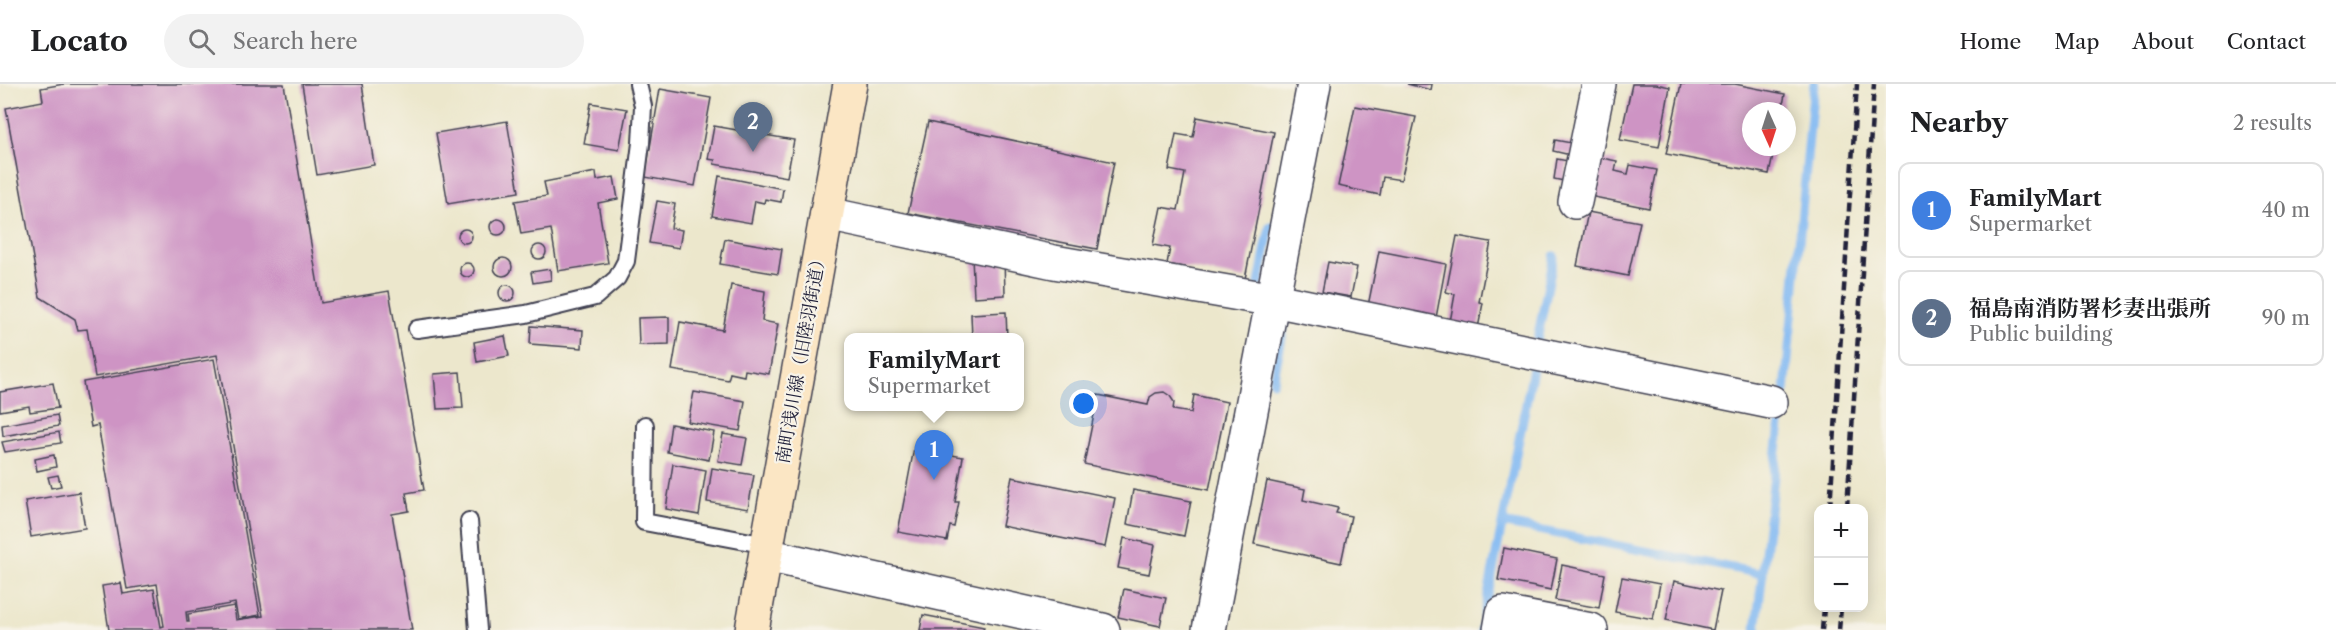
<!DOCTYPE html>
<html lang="en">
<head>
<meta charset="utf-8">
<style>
  :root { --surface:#fff; --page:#f2f2f2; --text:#202124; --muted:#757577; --line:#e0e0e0; --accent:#d1495b }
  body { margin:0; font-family:"Libre Caslon Text","Noto Serif JP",serif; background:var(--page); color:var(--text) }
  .controls { position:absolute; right:18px; bottom:18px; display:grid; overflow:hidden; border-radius:12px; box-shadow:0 3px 15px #0003 }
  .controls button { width:54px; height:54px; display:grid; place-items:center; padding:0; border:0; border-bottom:2px solid var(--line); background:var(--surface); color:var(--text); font:30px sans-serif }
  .compass { position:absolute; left:1742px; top:18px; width:54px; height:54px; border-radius:50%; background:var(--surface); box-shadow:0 3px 15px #0003; rotate:177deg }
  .you { position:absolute; left:1084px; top:320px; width:21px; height:21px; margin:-15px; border:4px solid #fff; border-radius:50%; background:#1a73e8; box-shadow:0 0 0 9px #1a73e833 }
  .badge { display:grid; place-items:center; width:39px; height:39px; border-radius:50%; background:var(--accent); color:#fff; font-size:20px; font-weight:700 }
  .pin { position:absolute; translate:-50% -50px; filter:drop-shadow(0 2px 3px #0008) }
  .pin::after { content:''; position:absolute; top:32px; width:21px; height:18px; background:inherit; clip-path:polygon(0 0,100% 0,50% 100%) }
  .popup { position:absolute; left:844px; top:249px; width:180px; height:78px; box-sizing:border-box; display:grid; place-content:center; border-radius:12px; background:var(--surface); filter:drop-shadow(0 2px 4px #0005); font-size:20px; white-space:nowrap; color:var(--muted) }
  .popup b { font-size:22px; color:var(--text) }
  .popup::after { content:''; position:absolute; left:50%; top:100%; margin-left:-12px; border:12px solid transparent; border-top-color:var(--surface) }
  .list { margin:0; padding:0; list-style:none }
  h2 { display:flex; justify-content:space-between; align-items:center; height:78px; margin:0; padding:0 24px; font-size:26px }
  h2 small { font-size:20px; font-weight:400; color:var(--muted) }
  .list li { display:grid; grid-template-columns:39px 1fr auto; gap:18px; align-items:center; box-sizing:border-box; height:96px; margin:0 12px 12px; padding:0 12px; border:2px solid var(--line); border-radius:12px }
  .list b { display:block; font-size:22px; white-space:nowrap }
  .list p { margin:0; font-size:20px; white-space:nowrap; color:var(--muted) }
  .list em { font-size:20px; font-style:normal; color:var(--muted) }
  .icon { flex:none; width:33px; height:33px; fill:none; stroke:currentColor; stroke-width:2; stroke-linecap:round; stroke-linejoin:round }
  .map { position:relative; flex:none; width:1886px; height:546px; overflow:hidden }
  header { display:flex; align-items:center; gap:36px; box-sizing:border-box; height:84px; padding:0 30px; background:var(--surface); border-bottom:2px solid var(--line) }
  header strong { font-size:28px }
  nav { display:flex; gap:33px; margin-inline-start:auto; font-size:21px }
  .search { width:420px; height:54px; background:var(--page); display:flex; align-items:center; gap:15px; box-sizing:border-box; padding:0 21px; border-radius:33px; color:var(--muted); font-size:22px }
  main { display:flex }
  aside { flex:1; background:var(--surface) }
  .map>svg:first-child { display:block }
</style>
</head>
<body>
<header>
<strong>Locato</strong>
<div class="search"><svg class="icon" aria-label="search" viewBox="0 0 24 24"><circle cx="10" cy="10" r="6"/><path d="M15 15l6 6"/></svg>Search here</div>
<nav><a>Home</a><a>Map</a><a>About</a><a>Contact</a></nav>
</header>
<main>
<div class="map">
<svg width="1886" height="546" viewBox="0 0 1886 546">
  <rect width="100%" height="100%" fill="#f7f3e8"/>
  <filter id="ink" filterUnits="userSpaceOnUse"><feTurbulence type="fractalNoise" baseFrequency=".0167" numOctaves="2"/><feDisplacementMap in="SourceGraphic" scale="12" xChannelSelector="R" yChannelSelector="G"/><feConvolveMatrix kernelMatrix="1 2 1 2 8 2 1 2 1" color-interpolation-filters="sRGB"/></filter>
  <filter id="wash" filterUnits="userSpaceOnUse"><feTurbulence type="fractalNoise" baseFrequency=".008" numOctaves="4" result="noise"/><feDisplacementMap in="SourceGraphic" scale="24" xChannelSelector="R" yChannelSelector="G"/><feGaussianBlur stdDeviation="1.35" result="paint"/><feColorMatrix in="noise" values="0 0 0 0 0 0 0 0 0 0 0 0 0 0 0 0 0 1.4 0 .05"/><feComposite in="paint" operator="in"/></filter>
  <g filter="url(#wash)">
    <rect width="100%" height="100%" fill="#ece7cc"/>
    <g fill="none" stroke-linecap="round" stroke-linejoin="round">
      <path stroke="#83baf3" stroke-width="9" d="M1259 199 1270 142
        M1537 256 1554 172
        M1273 298 1288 224
        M1785 307 1814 0
        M1502 439 1763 490
        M1481 546 1535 275
        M1756 546 1781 332"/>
    </g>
    <g id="blocks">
      <path fill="#ce94c4" d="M64 0H284L321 219 389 207 424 406 406 409 409 427 392 430 412 546H109L102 502 121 499 123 510 154 505 161 543 164 542 157 500 127 505 98 341 91 343 83 298 214 275 260 531 238 535 235 519 186 528 187 538H189L188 530 234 522 236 536 263 532 217 271 95 293 87 245 78 246 75 235 40 213 6 24 43 17 41 4Z
        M302 0H362L374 81 317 91Z
        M1407 0H1432L1431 6Z
        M1632 0H1656L1670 3 1659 63 1620 56Z
        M1681 0H1735L1785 10 1782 27H1751V63H1775L1769 90 1666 70Z
        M660 5 711 14 695 102 645 93Z
        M591 19 627 25 619 66 584 60Z
        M1355 22 1416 33 1401 96 1383 93 1380 111 1338 102Z
        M1197 33 1274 48 1245 195 1167 180 1170 164 1153 161 1161 123 1178 126 1185 89 1169 86 1176 50 1193 53Z
        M507 37 519 108 448 120 436 49Z
        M928 38 1114 78 1097 165 908 129Z
        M714 42 794 56 787 93 714 80 715 76 708 75Z
        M1555 56 1577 60 1575 72 1553 67Z
        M1592 72 1617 77 1615 87 1628 90 1630 81 1657 86 1649 124 1584 111Z
        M1557 75 1568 77 1564 97 1554 95Z
        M596 88 597 96 614 93 618 115 598 119 608 179 558 187 551 145 521 150 515 117 547 112 544 98Z
        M719 92 783 105 781 118 765 115 764 119 755 117 751 139 712 132Z
        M657 117 675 120 671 144 682 146 679 164 649 159Z
        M1588 128 1640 138 1628 192 1577 182Z
        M490 143a8 8 0 1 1 16 0a8 8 0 1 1-16 0Z
        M458 152a7 7 0 1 1 14 0a7 7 0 1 1-14 0Z
        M1457 152 1491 158 1479 218 1483 219 1478 244 1450 238 1455 210 1446 208Z
        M725 155 782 165 778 190 720 180Z
        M532 168a7 7 0 1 1 14 0a7 7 0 1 1-14 0Z
        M1379 167 1446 180 1436 234 1368 222Z
        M1004 172 1005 211 974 213 972 174Z
        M494 183a9 9 0 1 1 18 0a9 9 0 1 1-18 0Z
        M1328 178 1357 183 1351 213 1322 208Z
        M460 186a7 7 0 1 1 14 0a7 7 0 1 1-14 0Z
        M550 185 551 196 533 199 531 188Z
        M499 209a8 8 0 1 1 16 0a8 8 0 1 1-16 0Z
        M731 201 765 207 762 237 778 240 769 290 745 286 744 292 730 289 728 296 672 286 680 238 723 246Z
        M1006 228 1007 254H972L971 230Z
        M669 233V260L639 261 638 234Z
        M531 242 583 246 582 264 530 260Z
        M505 252 509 272 477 278 474 258Z
        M460 288 463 324 437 325 434 290Z
        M53 299 58 324 30 328 29 322 0 327V308Z
        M694 308 745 317 740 347 688 338Z
        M1164 308 1170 312 1174 318 1173 326 1191 329 1194 311 1227 318 1209 406 1084 380 1098 311 1148 321 1150 313 1156 309Z
        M57 331 59 342 3 352 2 341Z
        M671 340 714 348 709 376 667 368Z
        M59 348 61 359 5 368 2 358Z
        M723 350 747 354 742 381 718 377Z
        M914 364 963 373 955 418H959L954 443 950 442 947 457 898 448Z
        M54 371 56 383 37 387 35 375Z
        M673 380 706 386 699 431 666 425Z
        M712 384 754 391 748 425 707 418Z
        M58 391 61 402 51 404 48 393Z
        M1012 393 1115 414 1105 463 1002 442Z
        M1267 397 1305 405 1303 416 1338 424 1336 429 1351 432 1341 479 1254 460Z
        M1133 406 1191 417 1184 452 1127 440Z
        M79 408 85 444 31 453 25 417Z
        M1124 454 1155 461 1149 490 1118 484Z
        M1504 464 1557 475 1551 506 1498 496Z
        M1562 481 1605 490 1599 524 1555 516Z
        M1622 493 1660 500 1653 535 1615 528Z
        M1674 497 1721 507 1713 546 1666 536Z
        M1124 505 1166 514 1160 542 1118 533Z
        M923 531 984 543 983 546H920Z"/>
    </g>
  </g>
  <g filter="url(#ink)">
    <use href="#blocks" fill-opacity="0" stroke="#404051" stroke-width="1.5"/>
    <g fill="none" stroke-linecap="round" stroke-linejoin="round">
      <defs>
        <path id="lane" d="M417 245 526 230 595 213 617 194 626 177 641 59 643 22 638 0
          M645 341 644 438 767 461
          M469 437 478 546"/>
        <path id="street" d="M1575 118 1599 0
          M827 130 1054 178 1274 216 1771 318
          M766 471 1103 546
          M1209 546 1314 0
          M1500 546 1503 529 1591 546"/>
        <path id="secondary" d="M752 546 850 0"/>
      </defs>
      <use href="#lane" stroke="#404051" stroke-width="20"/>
      <use href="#street" stroke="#404051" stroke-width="36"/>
      <use href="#secondary" stroke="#404051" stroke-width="36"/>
      <use href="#lane" stroke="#fff" stroke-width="16"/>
      <use href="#street" stroke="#fff" stroke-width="33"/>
      <use href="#secondary" stroke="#fbe6c4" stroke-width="33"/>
      <path stroke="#22223b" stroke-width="4.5" stroke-dasharray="9 4.5" stroke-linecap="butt" d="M1830 424 1857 0
        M1847 424 1874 0
        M1822 546 1824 524
        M1839 546 1841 524"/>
    </g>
  </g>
  <g text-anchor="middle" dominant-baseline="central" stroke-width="4.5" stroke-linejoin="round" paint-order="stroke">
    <g font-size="18" fill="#22223b" stroke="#f7f3e8">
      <text transform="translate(801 273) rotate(-80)">南町浅川線（旧陸羽街道）</text>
    </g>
  </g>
</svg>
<div class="controls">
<button>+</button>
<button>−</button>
</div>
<svg class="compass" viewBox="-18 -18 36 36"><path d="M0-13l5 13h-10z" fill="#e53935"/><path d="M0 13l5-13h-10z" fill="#757577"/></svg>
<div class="you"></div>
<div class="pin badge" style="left:934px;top:396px;background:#3f7fe0">1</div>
<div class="popup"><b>FamilyMart</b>Supermarket</div>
<div class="pin badge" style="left:753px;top:68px;background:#5c6f8a">2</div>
</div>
<aside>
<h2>Nearby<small>2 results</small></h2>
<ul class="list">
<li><span class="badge" style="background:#3f7fe0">1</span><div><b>FamilyMart</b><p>Supermarket</p></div><em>40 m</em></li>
<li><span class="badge" style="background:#5c6f8a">2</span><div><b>福島南消防署杉妻出張所</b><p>Public building</p></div><em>90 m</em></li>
</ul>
</aside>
</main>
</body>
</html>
